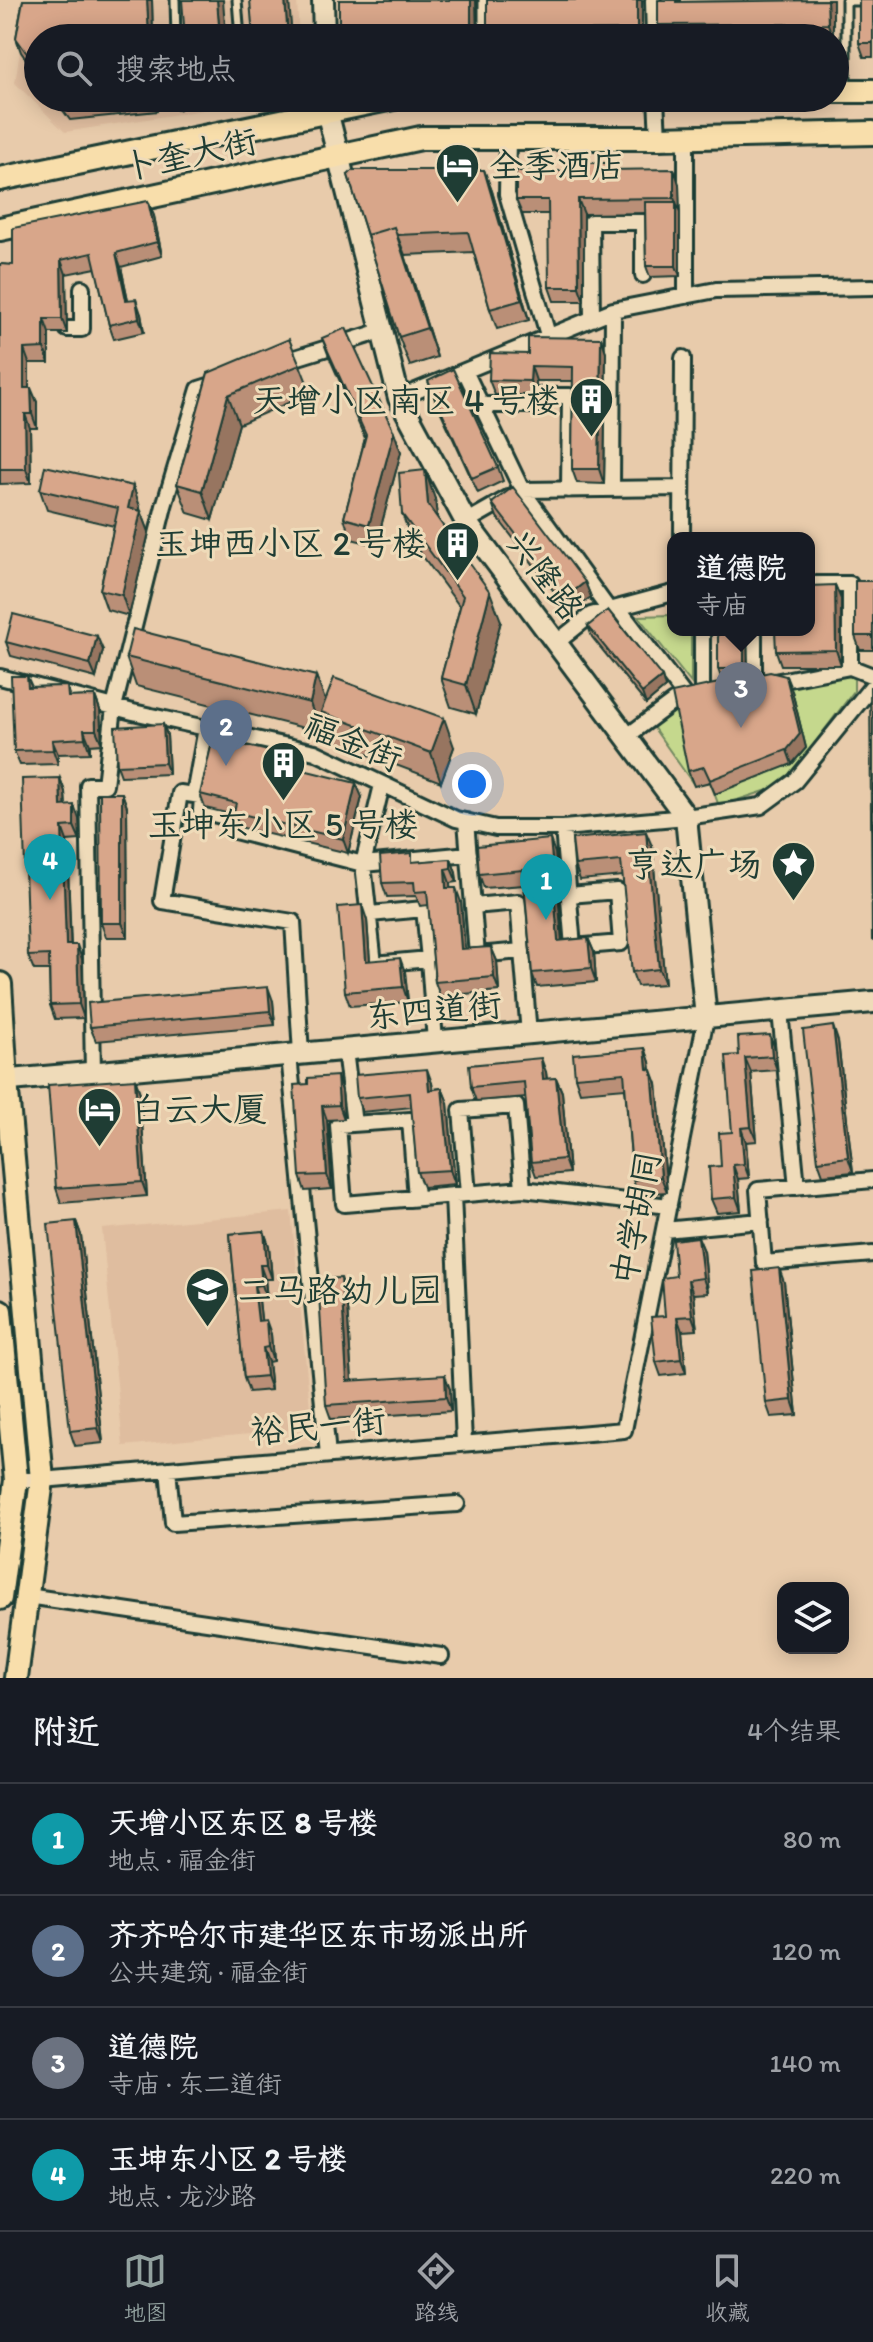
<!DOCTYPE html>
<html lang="zh">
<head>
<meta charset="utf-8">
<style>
  :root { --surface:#171b24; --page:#242831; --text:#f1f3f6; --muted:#9ea1a6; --line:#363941; --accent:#92a19f }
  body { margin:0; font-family:Itim,"LXGW WenKai TC",sans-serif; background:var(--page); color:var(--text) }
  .controls { position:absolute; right:24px; bottom:24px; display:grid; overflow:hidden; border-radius:16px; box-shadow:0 4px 20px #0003 }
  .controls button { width:72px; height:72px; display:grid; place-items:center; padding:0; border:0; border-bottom:2px solid var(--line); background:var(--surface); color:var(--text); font:40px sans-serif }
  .you { position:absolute; left:472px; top:784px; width:28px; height:28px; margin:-20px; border:6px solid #fff; border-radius:50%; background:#1a73e8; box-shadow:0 0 0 12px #1a73e833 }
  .badge { display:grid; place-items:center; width:52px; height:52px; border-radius:50%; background:var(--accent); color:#fff; font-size:26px; font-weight:700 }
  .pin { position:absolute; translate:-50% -66px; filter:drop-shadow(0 2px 4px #0008) }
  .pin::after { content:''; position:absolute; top:42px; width:28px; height:24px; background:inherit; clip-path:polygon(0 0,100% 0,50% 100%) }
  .popup { position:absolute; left:667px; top:532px; width:148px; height:104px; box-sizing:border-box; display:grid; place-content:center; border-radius:16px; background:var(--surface); filter:drop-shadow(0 2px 6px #0005); font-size:26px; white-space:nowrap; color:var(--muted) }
  .popup b { font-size:30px; color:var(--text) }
  .popup::after { content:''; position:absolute; left:50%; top:100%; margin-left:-16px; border:16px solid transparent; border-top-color:var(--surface) }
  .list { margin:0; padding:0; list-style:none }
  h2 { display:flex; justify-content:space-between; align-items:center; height:104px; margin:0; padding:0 32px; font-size:34px }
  h2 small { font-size:26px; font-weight:400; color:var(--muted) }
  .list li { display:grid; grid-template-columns:52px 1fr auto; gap:24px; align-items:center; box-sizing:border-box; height:112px; padding:0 32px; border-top:2px solid var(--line) }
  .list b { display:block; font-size:30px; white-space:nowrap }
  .list p { margin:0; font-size:26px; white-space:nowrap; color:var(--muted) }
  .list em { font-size:26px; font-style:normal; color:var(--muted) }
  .icon { flex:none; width:44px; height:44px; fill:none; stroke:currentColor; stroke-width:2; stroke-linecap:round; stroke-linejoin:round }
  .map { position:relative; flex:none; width:873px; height:1678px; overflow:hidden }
  .search { position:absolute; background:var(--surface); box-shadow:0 4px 20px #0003; left:24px; right:24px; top:24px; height:88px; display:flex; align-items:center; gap:20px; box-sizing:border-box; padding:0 28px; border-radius:44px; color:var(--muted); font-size:30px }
  .sheet { height:552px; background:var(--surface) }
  nav { display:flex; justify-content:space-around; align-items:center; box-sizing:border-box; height:112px; border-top:2px solid var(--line); background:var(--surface); font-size:22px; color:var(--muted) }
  nav a { display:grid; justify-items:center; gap:4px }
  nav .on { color:var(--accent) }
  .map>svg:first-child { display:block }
</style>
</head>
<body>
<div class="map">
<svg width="873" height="1678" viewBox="0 0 873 1678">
  <rect width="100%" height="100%" fill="#e8cbab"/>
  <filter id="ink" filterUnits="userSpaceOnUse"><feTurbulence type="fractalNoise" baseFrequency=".0125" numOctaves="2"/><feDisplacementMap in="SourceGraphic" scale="16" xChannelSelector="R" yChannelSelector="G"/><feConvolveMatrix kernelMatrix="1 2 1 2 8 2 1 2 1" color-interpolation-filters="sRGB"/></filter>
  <g filter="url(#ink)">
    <path fill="#dfbd9f" d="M28 0H297L299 38H38V98H279L65 132 15 83Z
      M291 1211 312 1428 123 1446 102 1229Z"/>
    <path fill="#c5d88d" stroke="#728a60" stroke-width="2" d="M673 615V630H691V683L638 616Z
      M849 676 854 679V691L788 778 771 789 719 806 710 782 694 785 651 724 677 707 775 686Z"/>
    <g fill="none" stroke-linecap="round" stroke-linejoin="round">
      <defs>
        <path id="lane" d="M175 0 176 38
          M237 0 240 38
          M483 0V38
          M846 1H873
          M846 90V0
          M178 98V104"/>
        <path id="street" d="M653 0 654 38
          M656 98 658 138
          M686 137V296
          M508 138 507 194 548 335
          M592 319 591 222H643V275
          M67 329H82V288
          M279 363 382 331
          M465 371 522 490 609 610
          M399 398 613 310 716 290 873 287
          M481 405H540V396H570L569 490
          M612 489 613 310
          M466 522 522 490 682 488
          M682 538 683 358
          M809 584H850V667
          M618 608 687 699
          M702 630V696
          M754 630V685
          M556 643 591 615 673 593
          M0 677 133 712 315 752 456 819 496 828H563L686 817 761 806 795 781 873 685
          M769 683 850 667 873 676
          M206 728 194 795 202 797 201 811 233 819 231 830 363 864 382 785
          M626 737 673 702 689 699
          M194 795 180 793 162 901 293 922 301 1054
          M466 821 477 955 522 951 518 902 473 906
          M563 828 573 947 621 943 617 891 569 895
          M370 914 424 909 429 959
          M522 951 529 1034
          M780 1011 797 1187
          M435 1042 429 959 374 964 363 864 469 854
          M345 1050 354 1124
          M289 1055 328 1455
          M93 1073 88 785H105L114 707 164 506 199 389 221 382
          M410 1120 416 1198 344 1204 338 1125Z
          M873 1180 758 1190 764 1263 873 1254
          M468 1194 461 1110 516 1106 523 1189
          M453 1195 464 1443
          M409 1199 523 1189 669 1206
          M664 1230 761 1221
          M168 1469 173 1523 457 1504
          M16 1480H42L624 1430 706 1018
          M27 1596 441 1656"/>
        <path id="secondary" d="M323 0 324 38
          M326 98 327 111 399 398 466 522 686 817 706 1018
          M0 1081 873 1002"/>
        <path id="primary" d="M835 91H873
          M0 179 393 98
          M0 229 421 138H658L873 133
          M0 984 6 1081 42 1480 16 1678
          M0 1311 16 1480 0 1598"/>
      </defs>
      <use href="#lane" stroke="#1f3d34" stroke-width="13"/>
      <use href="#street" stroke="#1f3d34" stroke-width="20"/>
      <use href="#secondary" stroke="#1f3d34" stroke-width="26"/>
      <use href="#primary" stroke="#1f3d34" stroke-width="28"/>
      <use href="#lane" stroke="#efdbb9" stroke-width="7"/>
      <use href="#street" stroke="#efdbb9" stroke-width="14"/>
      <use href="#secondary" stroke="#efdbb9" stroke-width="20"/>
      <use href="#primary" stroke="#f8deab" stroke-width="22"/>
    </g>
    <path fill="#ba8f77" stroke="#1f3d34" stroke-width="2" d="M23 0H152L153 38H38V76L21 52 16 38Z
      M642 0V38H490L487 32Z
      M658 0H681V2L833 0V38H663L658 25Z
      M873 0V57H864L859 43Z
      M54 98H156L157 111 70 120Z
      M194 98H231V99L196 102Z
      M607 163 610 170 679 184 680 276 650 277 646 266 645 213 584 214V301H554L549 287V214H522L516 200 575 171Z
      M484 170 492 191 529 320 497 329 490 309 474 252 405 255 437 357 410 366 399 337 348 175Z
      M148 201 154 216 162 256 121 267 128 300 141 314 144 332 114 339 109 325 96 268 66 274 67 333H49V363H29V388L37 402V428H30L31 483 0 484V264L13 265Z
      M322 338 394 432 401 452 376 545 351 539 344 518 365 438 330 359Z
      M601 338 606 352 604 484 577 483 572 469 573 381H536V395H495L489 380 528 354Z
      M300 365 311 393 239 424 212 520 188 513 177 484 208 373Z
      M428 381 498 467 503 481 478 493 433 395Z
      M133 486 140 507V511H141L149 532 129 616 107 610 100 590 114 526 47 510 40 490Z
      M435 499 437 518 501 621 476 714 451 707 441 678 460 607 413 543 402 514Z
      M492 503 585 582 591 597 570 612 497 517Z
      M873 581V650H860L855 636Z
      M835 585 841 599V665H781L776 651Z
      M588 626 662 677 665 688 646 704 592 637Z
      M718 630H747L748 676 792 691 806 748 792 764 715 794 710 782 694 786 688 771 732 680H722L718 669Z
      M6 642 103 650 96 678 11 656Z
      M126 657 316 676 325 701 454 747 441 782 332 741 323 718 320 732 136 686Z
      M27 676 32 687 67 686 71 697 95 696 100 710 102 744 90 745V753L58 754V764L20 765 14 751Z
      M163 724 167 735 169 774 121 776 117 765Z
      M289 766 362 797 348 853 239 827 235 815 205 808 200 794Z
      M60 778 65 792 66 805 79 819 80 840 67 841 71 945 82 959 84 1018 55 1019 50 1005 49 970H34L28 956Z
      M122 793 127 807 128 937H106L101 923Z
      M652 846 665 984 637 986 632 972 623 876 580 880 575 865Z
      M555 853 557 874H554L557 880 562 940 588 938 594 952 596 982 537 987 532 973 524 885 484 888 479 874Z
      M451 859 456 873 457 882 450 883V888L461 902 465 949 491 947 497 961 499 991 440 996 435 982 429 905 420 906 416 896 387 897 382 883 415 862Z
      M367 920 370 961 405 972 408 1002 350 1006 345 992Z
      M273 1001 275 1025 96 1041 90 1027Z
      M838 1041 853 1172 823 1175 818 1161Z
      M645 1048 650 1062 651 1070 657 1084 667 1192 638 1194 633 1180 625 1088 580 1092 575 1077Z
      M775 1049 777 1070 751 1072 757 1141 746 1142 749 1178 738 1179 741 1211 717 1213 711 1199 732 1132 739 1055Z
      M546 1072 547 1079 556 1078 562 1092 569 1173 536 1176 531 1162 526 1097 476 1101 471 1087Z
      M135 1079 140 1093 147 1196 61 1203 56 1188Z
      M432 1083 433 1089 442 1088 448 1103 455 1184 423 1187 417 1172 412 1107 362 1112 357 1098Z
      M308 1084 342 1091 344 1119 327 1120 332 1189 305 1191 300 1176Z
      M76 1221 81 1235 103 1443 75 1446 70 1431Z
      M264 1231 269 1246 272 1279H265L267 1299 259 1300 261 1320 271 1334 273 1361 268 1362 271 1390 249 1392 244 1378 230 1234Z
      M698 1237 704 1251 708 1293 693 1294 697 1330 682 1331 686 1373 661 1376 656 1362 665 1316 676 1276Z
      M784 1282 797 1415 771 1417 766 1403Z
      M346 1292 352 1381 450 1389 451 1411 331 1419 326 1405Z"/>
    <path fill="#977461" stroke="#1f3d34" stroke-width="2" d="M147 0H152L153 38H149Z
      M217 0H223L226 38H220Z
      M285 0H289L292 38H288Z
      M471 0H476V1L477 38H471Z
      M637 0H642V38H640L637 30Z
      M827 0H833V38L828 24Z
      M152 98H156L157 111Z
      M674 169 679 184 680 213 674 198Z
      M484 170 492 191 529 320 522 300Z
      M578 199 584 214V301L579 287Z
      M148 201 154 216 162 256 157 242Z
      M676 202 680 213V276L676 266Z
      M394 227 405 255 437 357 427 328Z
      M116 253 121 267 131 314 126 300Z
      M61 260 66 274 67 333 62 319Z
      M136 299 141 314 144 332 139 318Z
      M44 319 49 333V363L44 348Z
      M601 338 606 352 604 484 599 469Z
      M24 349 29 363V402L24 388Z
      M531 366 536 381V395L530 381Z
      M31 388 37 402V428L32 414Z
      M228 395 239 424 212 520 202 491Z
      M25 414 30 428 31 483 26 469Z
      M394 432 401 452 376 545 369 525Z
      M425 470 435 499 439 534 428 505Z
      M133 486 140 507 135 528 128 508Z
      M141 511 149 532 129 616 122 595Z
      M585 582 591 597 570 612 565 598Z
      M835 585 841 599V665L836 650Z
      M490 592 501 621 476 714 466 685Z
      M744 630H747L748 680 744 669Z
      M97 636 103 650 96 678 90 664Z
      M316 676 327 705 321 712 323 718 320 732 310 703Z
      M786 676 792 691 806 748 792 764 787 750Z
      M662 677 665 688 646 704 642 693Z
      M95 696 100 710 102 744 96 730Z
      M444 718 454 747 441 782 431 753Z
      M163 724 167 735 169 774 165 763Z
      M84 730 90 745V753L85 738Z
      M52 740 58 754V764L53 750Z
      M285 755 291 770 283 765Z
      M60 778 65 792 66 820 61 806Z
      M356 783 362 797 348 853 343 839Z
      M122 793 127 807 128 937 122 923Z
      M74 805 79 819 80 840 74 826Z
      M62 827 67 841 71 959 66 945Z
      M646 832 652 846 665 984 659 969Z
      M550 839 555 853 557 874 552 860Z
      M451 859 456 873 457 882 451 868Z
      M552 866 557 880 563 955 558 941Z
      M445 869 450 883 451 903 446 888Z
      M456 888 461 902 466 964 461 949Z
      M362 905 367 920 371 975 366 961Z
      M588 938 594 952 596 982 591 968Z
      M77 945 82 959 84 1018 79 1004Z
      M491 947 497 961 499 991 494 977Z
      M400 958 405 972 408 1002 403 987Z
      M268 987 273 1001 275 1025 270 1011Z
      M833 1026 838 1041 853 1172 848 1157Z
      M770 1035 775 1049 777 1070 772 1056Z
      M645 1048 650 1062 652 1083 647 1069Z
      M541 1058 546 1072 548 1093 543 1079Z
      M745 1058 751 1072 757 1141 751 1127Z
      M427 1069 432 1083 434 1104 429 1090Z
      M652 1070 657 1084 667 1192 661 1177Z
      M337 1076 342 1091 344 1119 339 1105Z
      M556 1078 562 1092 569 1173 564 1159Z
      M135 1079 140 1093 147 1196 142 1182Z
      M442 1088 448 1103 455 1184 450 1170Z
      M322 1106 327 1120 332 1189 327 1175Z
      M741 1128 746 1142 749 1178 744 1164Z
      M733 1165 738 1179 741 1211 736 1197Z
      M76 1221 81 1235 103 1443 98 1428Z
      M264 1231 269 1246 272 1279 267 1265Z
      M698 1237 704 1251 708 1293 703 1278Z
      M260 1265 265 1279 267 1299 262 1285Z
      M779 1268 784 1282 797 1415 792 1400Z
      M341 1278 346 1292 353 1395 347 1381Z
      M688 1280 693 1294 697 1330 692 1316Z
      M254 1286 259 1300 263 1335 258 1321Z
      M677 1317 682 1331 686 1373 681 1359Z
      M266 1320 271 1334 273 1361 268 1347Z
      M263 1348 268 1362 271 1390 266 1376Z
      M445 1375 450 1389 451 1411 446 1397Z"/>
    <path fill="#d8a68a" stroke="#1f3d34" stroke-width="2" d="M23 0H147L149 38H38V69L16 38Z
      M182 0H217L220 38H185Z
      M250 0H285L288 38H253Z
      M339 0H471V38H339Z
      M487 0H637V30L487 32Z
      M658 0H676V2L827 0 828 24 658 25Z
      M859 0H873V43H859Z
      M59 98H141L65 105Z
      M575 163H607V170L674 169V198L578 199 579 287H549L548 200H516V171H575Z
      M353 170H484L522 300 490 309 468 232 397 235 394 227 367 235 348 175Z
      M148 201 157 242 116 253 126 300 136 299 139 318 109 325 92 253 61 260 62 319H44V348L24 349V388H31L32 414H25L26 469H0V264L13 265V228Z
      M645 202H676V266H646Z
      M394 227 427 328 399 337 367 235Z
      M346 328 394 432 369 525 344 518 366 435 322 338Z
      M528 337 601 338 599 469H572L573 367 531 366 530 381 489 380 490 353 528 354Z
      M289 339 300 365 228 395 202 491 177 484 208 373Z
      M453 369 498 467 472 478 428 381Z
      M45 466 133 486 128 508 141 511 122 595 100 590 118 508 40 490Z
      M425 470 428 505 490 592 466 685 441 678 463 596 402 514 399 473Z
      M513 487 585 582 565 598 492 503Z
      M855 581H873V636H855Z
      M835 585 836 650 776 651 775 630H809V586Z
      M608 610 662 677 642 693 588 626Z
      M13 614 97 636 90 664 6 642Z
      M133 629 316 676 310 703 126 657Z
      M718 630H744V669H718Z
      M770 672 786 676 800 734 787 750 710 780 704 767 688 771 672 693Z
      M11 676H27L28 687 67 686 68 697 95 696 96 730H84L85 738 52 740 53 750 14 751Z
      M334 678 444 718 431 753 321 712Z
      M870 687H873V940H872Z
      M163 724 165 763 117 765 115 727Z
      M213 738 285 755 283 765 356 783 343 839 234 812 236 803 200 794Z
      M60 778 61 806 74 805V826L62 827 66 945H77L79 1004 50 1005 49 955 28 956 22 779Z
      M100 793H122V923H101Z
      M646 832 659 969 632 972 621 861 575 865 572 839Z
      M550 839 552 860H543V867L552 866 558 941 588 938 591 968 532 973 523 870 479 874 477 846Z
      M412 853V862L451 859V868L445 869 446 888H456L461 949 491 947 494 977 435 982 427 891 415 892 414 882 382 883 380 856Z
      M362 905 366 961 400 958 403 987 345 992 338 907Z
      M268 987 270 1011 90 1027 88 1003Z
      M833 1026 848 1157 818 1161 803 1030Z
      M770 1035 772 1056 745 1058 751 1127 741 1128 744 1164 733 1165 736 1197 711 1199 709 1167 721 1166 719 1133 732 1132 726 1056 739 1055 738 1037Z
      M645 1048 647 1069 652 1070 661 1177 633 1180 624 1073 575 1077 573 1054Z
      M541 1058 543 1079 556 1078 564 1159 531 1162 524 1082 471 1087 469 1065Z
      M427 1069 429 1090 442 1088 450 1170 417 1172 410 1093 357 1098 355 1075Z
      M337 1076 339 1105 322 1106 327 1175 300 1176 294 1085 308 1084V1078Z
      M135 1079 142 1182 56 1188 48 1085Z
      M76 1221 98 1428 70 1431 48 1224Z
      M264 1231 267 1265H260L262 1285 254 1286 258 1321 266 1320 268 1347 263 1348 266 1376 244 1378 230 1234Z
      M698 1237 703 1278 688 1280 692 1316 677 1317 681 1359 656 1362 651 1317 665 1316 662 1278 676 1276 673 1240Z
      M779 1268 792 1400 766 1403 753 1271Z
      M341 1278 347 1381 445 1375 446 1397 326 1405 318 1279Z"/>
  </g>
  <defs>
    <symbol id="hotel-pin" viewBox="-11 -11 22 30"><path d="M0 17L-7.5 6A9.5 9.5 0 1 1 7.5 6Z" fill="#1f3d34" stroke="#efdbb9"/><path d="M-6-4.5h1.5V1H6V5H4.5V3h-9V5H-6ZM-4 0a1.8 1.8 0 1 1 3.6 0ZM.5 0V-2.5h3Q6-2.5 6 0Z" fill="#fff"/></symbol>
    <symbol id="building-pin" viewBox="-11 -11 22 30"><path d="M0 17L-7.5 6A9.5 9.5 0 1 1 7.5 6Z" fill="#1f3d34" stroke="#efdbb9"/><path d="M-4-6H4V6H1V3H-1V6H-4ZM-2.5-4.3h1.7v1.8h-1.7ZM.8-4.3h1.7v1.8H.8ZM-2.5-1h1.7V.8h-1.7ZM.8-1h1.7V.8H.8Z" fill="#fff"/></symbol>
    <symbol id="sight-pin" viewBox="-11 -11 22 30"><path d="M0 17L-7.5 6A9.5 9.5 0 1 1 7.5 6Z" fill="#1f3d34" stroke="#efdbb9"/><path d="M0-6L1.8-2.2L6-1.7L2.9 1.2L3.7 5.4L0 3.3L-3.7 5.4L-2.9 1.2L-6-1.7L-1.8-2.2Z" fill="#fff"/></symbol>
    <symbol id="school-pin" viewBox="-11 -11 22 30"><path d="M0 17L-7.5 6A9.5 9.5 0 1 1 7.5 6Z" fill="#1f3d34" stroke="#efdbb9"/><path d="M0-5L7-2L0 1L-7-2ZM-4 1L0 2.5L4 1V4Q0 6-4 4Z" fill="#fff"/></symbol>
  </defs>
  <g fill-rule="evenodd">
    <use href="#hotel-pin" x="432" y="140" width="51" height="69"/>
    <use href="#building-pin" x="566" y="374" width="51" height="69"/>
    <use href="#building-pin" x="432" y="518" width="51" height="69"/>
    <use href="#building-pin" x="258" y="738" width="51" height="69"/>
    <use href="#sight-pin" x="768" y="838" width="51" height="69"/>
    <use href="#hotel-pin" x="74" y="1084" width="51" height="69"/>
    <use href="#school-pin" x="182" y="1264" width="51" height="69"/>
  </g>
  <g text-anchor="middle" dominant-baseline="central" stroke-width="6" stroke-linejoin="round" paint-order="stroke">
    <g font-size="34" fill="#1f3d34" stroke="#efdbb9">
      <text transform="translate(190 154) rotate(-12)">卜奎大街</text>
      <text transform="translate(545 575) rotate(53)">兴隆路</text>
      <text transform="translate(353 742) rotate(22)">福金街</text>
      <text transform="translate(434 1010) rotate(-5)">东四道街</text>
      <text transform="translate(636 1218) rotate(-79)">中学胡同</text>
      <text transform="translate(318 1426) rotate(-5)">裕民一街</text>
    </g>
    <g font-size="34" fill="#1f3d34" stroke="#efdbb9" text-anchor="start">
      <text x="489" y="165">全季酒店</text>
      <text x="560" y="400" text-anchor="end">天增小区南区 4 号楼</text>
      <text x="426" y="543" text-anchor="end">玉坤西小区 2 号楼</text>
      <text x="283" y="824" text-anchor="middle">玉坤东小区 5 号楼</text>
      <text x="762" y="864" text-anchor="end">亨达广场</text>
      <text x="131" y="1109">白云大厦</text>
      <text x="238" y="1290">二马路幼儿园</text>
    </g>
  </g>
</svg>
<div class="controls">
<button><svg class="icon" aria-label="layers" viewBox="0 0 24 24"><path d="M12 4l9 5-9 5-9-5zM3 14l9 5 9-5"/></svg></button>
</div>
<div class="you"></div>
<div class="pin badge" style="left:546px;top:920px;background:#0f9aa8">1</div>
<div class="pin badge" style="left:226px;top:766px;background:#5c6f8a">2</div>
<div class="pin badge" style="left:741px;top:728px;background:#6b7280">3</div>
<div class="popup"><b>道德院</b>寺庙</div>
<div class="pin badge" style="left:50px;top:900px;background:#0f9aa8">4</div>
<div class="search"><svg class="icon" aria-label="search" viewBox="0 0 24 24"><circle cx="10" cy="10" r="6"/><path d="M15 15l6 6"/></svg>搜索地点</div>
</div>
<section class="sheet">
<h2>附近<small>4个结果</small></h2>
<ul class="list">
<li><span class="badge" style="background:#0f9aa8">1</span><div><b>天增小区东区 8 号楼</b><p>地点 · 福金街</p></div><em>80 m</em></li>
<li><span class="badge" style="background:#5c6f8a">2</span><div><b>齐齐哈尔市建华区东市场派出所</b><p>公共建筑 · 福金街</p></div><em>120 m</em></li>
<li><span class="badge" style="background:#6b7280">3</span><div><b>道德院</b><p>寺庙 · 东二道街</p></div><em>140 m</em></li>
<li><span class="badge" style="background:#0f9aa8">4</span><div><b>玉坤东小区 2 号楼</b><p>地点 · 龙沙路</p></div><em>220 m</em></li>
</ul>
</section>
<nav>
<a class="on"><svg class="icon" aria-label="map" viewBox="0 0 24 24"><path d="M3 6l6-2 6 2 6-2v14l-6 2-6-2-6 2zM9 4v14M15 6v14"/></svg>地图</a>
<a><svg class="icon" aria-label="directions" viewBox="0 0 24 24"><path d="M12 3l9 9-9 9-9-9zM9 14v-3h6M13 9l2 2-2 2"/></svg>路线</a>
<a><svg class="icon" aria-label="saved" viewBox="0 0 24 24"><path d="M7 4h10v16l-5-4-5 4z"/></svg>收藏</a>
</nav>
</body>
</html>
